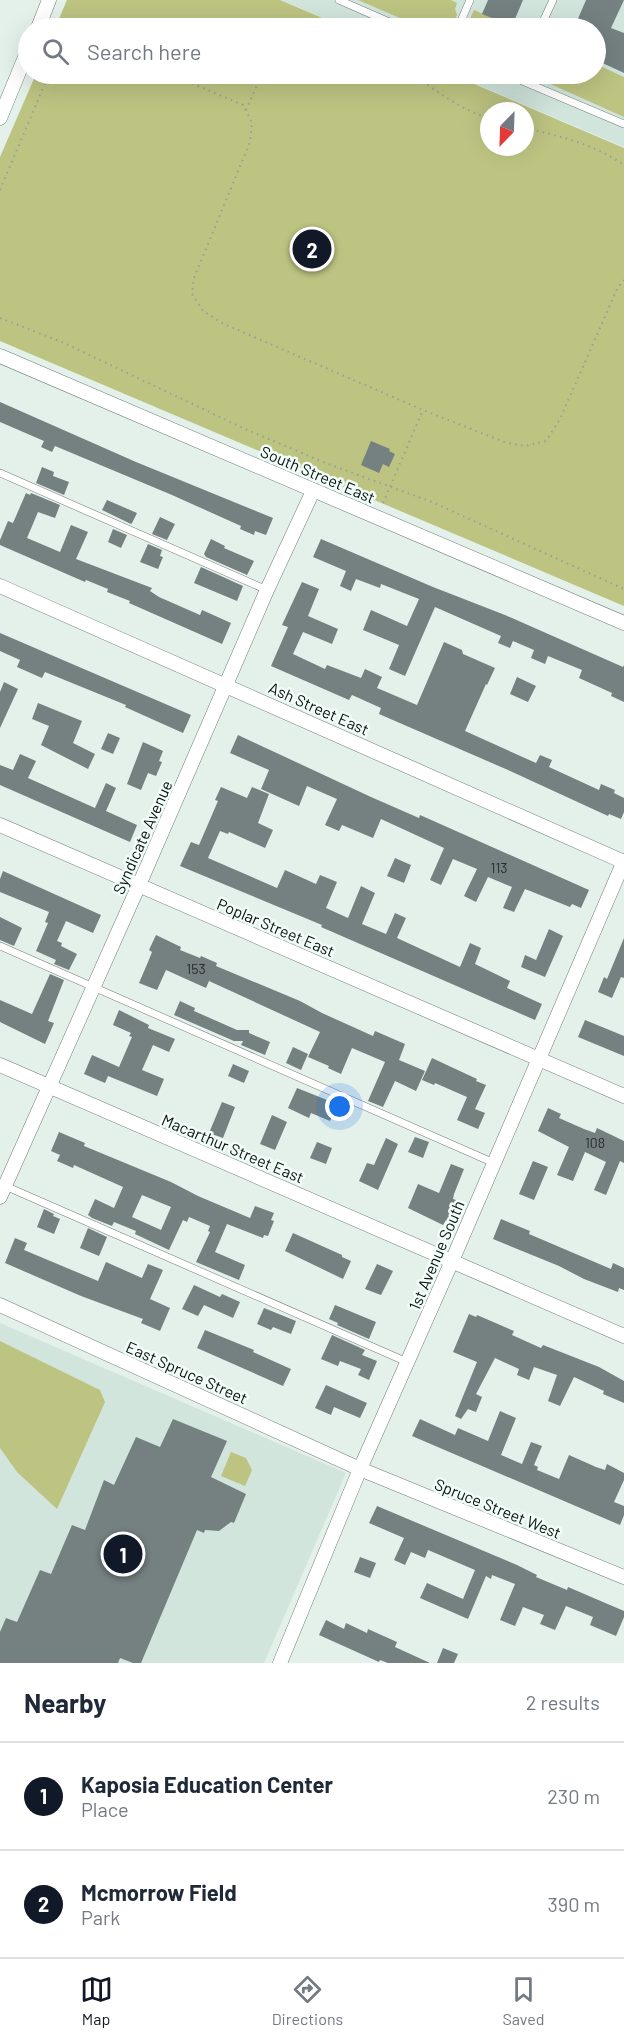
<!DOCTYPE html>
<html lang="en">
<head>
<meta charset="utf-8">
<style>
  :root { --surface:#fff; --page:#f6f6f7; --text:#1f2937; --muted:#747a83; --line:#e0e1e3; --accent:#111827 }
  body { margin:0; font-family:Barlow,sans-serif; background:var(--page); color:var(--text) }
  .compass { position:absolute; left:480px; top:102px; width:54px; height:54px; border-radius:50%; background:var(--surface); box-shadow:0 6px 24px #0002; rotate:203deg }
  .you { position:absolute; left:340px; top:1107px; width:21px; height:21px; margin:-15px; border:4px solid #fff; border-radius:50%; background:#1a73e8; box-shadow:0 0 0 9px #1a73e833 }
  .badge { display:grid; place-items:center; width:39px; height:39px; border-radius:50%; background:var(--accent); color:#fff; font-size:20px; font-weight:700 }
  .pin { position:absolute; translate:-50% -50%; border:3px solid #fff; box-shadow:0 2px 6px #0006 }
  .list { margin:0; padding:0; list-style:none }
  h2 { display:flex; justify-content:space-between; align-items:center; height:78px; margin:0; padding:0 24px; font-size:26px }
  h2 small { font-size:20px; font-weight:400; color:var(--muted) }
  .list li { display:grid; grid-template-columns:39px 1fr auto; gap:18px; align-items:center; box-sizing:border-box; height:108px; padding:0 24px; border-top:2px solid var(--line) }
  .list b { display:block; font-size:22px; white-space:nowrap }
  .list p { margin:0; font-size:20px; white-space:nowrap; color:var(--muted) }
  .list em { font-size:20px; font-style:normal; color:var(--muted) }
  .icon { flex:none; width:33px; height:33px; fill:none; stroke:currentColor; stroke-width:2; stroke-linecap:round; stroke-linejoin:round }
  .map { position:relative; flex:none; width:624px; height:1663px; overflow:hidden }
  .search { position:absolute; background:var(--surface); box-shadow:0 6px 24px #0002; left:18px; right:18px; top:18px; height:66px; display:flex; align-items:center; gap:15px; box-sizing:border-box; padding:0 21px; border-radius:33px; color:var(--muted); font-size:22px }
  .sheet { height:294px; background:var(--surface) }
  nav { display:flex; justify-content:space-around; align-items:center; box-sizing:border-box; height:84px; border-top:2px solid var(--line); background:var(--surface); font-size:16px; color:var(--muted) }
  nav a { display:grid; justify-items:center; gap:3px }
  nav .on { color:var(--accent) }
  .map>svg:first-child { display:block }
</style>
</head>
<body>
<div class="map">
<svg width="624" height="1663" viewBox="0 0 624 1663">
  <rect width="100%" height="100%" fill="#e4f0ea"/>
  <path fill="#d1e5dc" d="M281 0H624V147L452 74H596V28H347Z
    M0 1323 346 1473 264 1663H0Z"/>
  <path fill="#bdc381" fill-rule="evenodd" d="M67 0H280L346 28H55Z
    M358 0H451L457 3 455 9 457 15 451 28H423Z
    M474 10 516 28H466Z
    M596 64 624 77V117L537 78 533 74H596Z
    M36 74H451L624 148V606L0 341V157ZM489 111H525V147H489Z
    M0 1341 100 1390 105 1402 57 1509 17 1472 0 1448Z
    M231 1452 246 1458 252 1470 245 1486 221 1476Z"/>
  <path fill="#748180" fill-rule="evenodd" d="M488 0H523L512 26 482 14Z
    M586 0H624L611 28 624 33V73L596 60V28H574Z
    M0 402 136 462 273 518 266 535 255 531 254 535 240 529 241 526 172 495 55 446 52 452 41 447 44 441 0 422Z
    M371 441 390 449 389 451 395 454 389 467 383 464 379 473 361 465Z
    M42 467 54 472 53 476 69 482 64 495 36 483Z
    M26 493 30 495 31 493 60 505 55 518 38 512 27 538 60 552 71 525 88 532 76 559 152 588 150 591 159 597 200 615 202 610 231 623 222 644 129 603 130 601 107 592 108 589 86 580 85 582 0 545V540L8 521 13 523Z
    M107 500 137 513 132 523 131 524 102 510Z
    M160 517 175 524 167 540 152 534Z
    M113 529 127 535 121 548 108 542Z
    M211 539 225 546 224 548 254 561 247 575 206 557 204 554Z
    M321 539 433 587 505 615 623 667 624 665V702L611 696 612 693 579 678 582 670 548 656 545 664 531 658 534 650 513 641 510 648 498 643 501 636 435 607 405 676 389 669 399 645 363 630 371 610 407 626 419 599 381 584 380 588 356 579 351 591 340 586 346 571 313 557Z
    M148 544 162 550 160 556 163 557 158 569 140 562Z
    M201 567 243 586 237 601 194 583Z
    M302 582 319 589 308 616 338 629 332 644 303 632 293 654 325 669 327 665 361 678 365 669 382 677 377 688 417 705 444 642 462 650 463 654 495 668 487 685 486 684 465 731 536 763 540 755 552 760 549 767 599 790 601 784 615 790 614 793 624 798V812L621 819 609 814 608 816 508 770 379 714 381 708 352 695 349 700 271 666 288 627 282 625Z
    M0 633 191 715 183 733 125 707 126 705 45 672 42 678 17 667 20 660 0 651Z
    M517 677 536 686 528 702 510 694Z
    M4 682 18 689 0 728V692Z
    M38 703 82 721 73 743 95 754 88 769 41 745 49 726 32 719Z
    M108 733 120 738 113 754 101 749Z
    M238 735 371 797 419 818 420 815 589 890 581 908 572 904 570 907 525 889 514 912 503 908 512 887 488 877 476 902 464 896 477 869 453 859 441 885 430 880 444 848 381 819 373 838 342 825 339 831 325 825 337 799 307 786 299 806 261 789 269 770 230 753Z
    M143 742 163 751 159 761 162 762 156 776 148 773 141 790 127 784Z
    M20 754 36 761 28 778 95 808 106 783 116 788 106 811 137 825 130 842 0 785V765L13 770Z
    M221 787 247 798 252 787 269 794 258 823 273 830 265 848 229 832 228 834 220 831 208 858 277 888 285 870 316 884 320 875 337 882 326 908 348 918 361 886 375 893 362 924 386 934 395 913 406 918 397 938 460 967 470 943 481 948 475 964 510 981 507 988 542 1004 535 1020 321 927 322 925 180 866 191 842 199 845 218 801 215 800Z
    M395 858 411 865 404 883 387 876Z
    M3 871 101 915 93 933 66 921 57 941 62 943 61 946 77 954 69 970 54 964 56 960 36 951 48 923 45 922 49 912 0 892V879Z
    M0 917 22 928 14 946 0 940Z
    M549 929 563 936 545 977 521 967 525 955 536 960Z
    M156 935 181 947 180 950 200 958 201 956 217 963 216 966 300 1001 322 1013 373 1036 375 1031 405 1044 399 1060 425 1071 416 1091 395 1081 383 1107 368 1101 385 1062 352 1048 341 1074 328 1068 329 1066 308 1057 320 1032 209 981 206 988 166 970 157 990 139 983 148 962 152 952 149 950Z
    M624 938V978L621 977 612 998 598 992 604 977 607 979Z
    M50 974 64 980 48 1021 54 1023 45 1044 0 1022V1000L32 1014Z
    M180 1001 195 1008 194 1011 237 1030H249V1033L270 1042 265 1055 241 1045 243 1041H234L174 1015Z
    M119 1010 149 1025 148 1028 175 1039 169 1052 153 1045 142 1070 164 1079 157 1096 108 1076 105 1083 84 1074 92 1055 119 1067 132 1037 129 1036 131 1033 113 1025Z
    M585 1020 624 1036V1056L578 1037Z
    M293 1047 308 1054 301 1070 286 1063Z
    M432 1058 477 1079 476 1081 486 1085 475 1109 485 1113 478 1129 457 1120 467 1097 435 1083 434 1085 422 1080Z
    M233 1064 249 1071 244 1083 228 1076Z
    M297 1088 337 1104 330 1121 311 1113 309 1118 288 1108Z
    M222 1102 235 1107 223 1138 209 1133Z
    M548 1108 561 1114 559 1118 584 1129 595 1133 597 1128 624 1141V1163L620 1161 606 1195 594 1190 606 1162 585 1152 573 1181 557 1175 569 1147 538 1131Z
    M272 1115 287 1122 275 1150 260 1144Z
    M59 1132 85 1143 84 1146 171 1182 198 1196 250 1218 255 1206 274 1213 271 1220 274 1221 268 1236 264 1235 263 1238 227 1224 215 1252 245 1265 239 1280 196 1262 210 1232 208 1231 210 1226 189 1217 187 1222 183 1220 169 1250 135 1234 136 1231 114 1222 112 1226 92 1218 88 1215 95 1199 114 1208 123 1187 74 1165 73 1168 57 1161 60 1155 51 1151ZM142 1195 171 1207 161 1230 132 1217Z
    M415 1137 429 1142 423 1158 408 1152Z
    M386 1138 398 1144 378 1190 359 1181 367 1163 374 1165Z
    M317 1142 332 1148 326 1164 310 1158Z
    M533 1161 548 1167 534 1200 519 1194Z
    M451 1164 464 1169 454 1194 453 1199 456 1200 447 1221 446 1220 443 1225 408 1208 418 1184 439 1193Z
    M44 1209 54 1214 53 1216 60 1219 54 1234 37 1227Z
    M501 1219 530 1231 529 1234 611 1269 613 1263 624 1268V1290L619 1288 618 1292 584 1279 559 1266 493 1239Z
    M88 1228 107 1237 99 1256 80 1248Z
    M293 1233 342 1255V1257L351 1261 343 1279 285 1251Z
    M15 1238 27 1243 24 1250 98 1281 106 1262 142 1278 148 1264 163 1270 150 1299 170 1308 160 1331 141 1323 143 1319 81 1296 5 1263Z
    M377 1264 393 1271 381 1295 365 1289Z
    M194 1285 220 1297 222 1294 240 1302 233 1318 204 1305 198 1316 182 1309Z
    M335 1305 376 1322 369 1339 337 1325 338 1323 329 1319Z
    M264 1308 296 1321 291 1334 273 1327 271 1330 257 1324Z
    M469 1314 476 1317 477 1315 514 1331 512 1335 541 1348 543 1345 599 1367 624 1381V1403L603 1394 604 1391 574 1377 560 1406 548 1401 557 1375 534 1367 529 1380 517 1375 519 1369 495 1358 476 1394 482 1397 476 1412 468 1409 461 1419 455 1416 477 1362 453 1352Z
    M205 1330 254 1350 253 1352 291 1369 283 1386 197 1348Z
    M332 1335 365 1350 362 1355 377 1361 369 1380 358 1375 361 1369 340 1361 338 1366 321 1359Z
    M326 1385 367 1403 360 1418 334 1407 331 1415 315 1408Z
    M500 1411 516 1418 501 1455 522 1464 531 1442 542 1446 534 1465 538 1467 537 1470 559 1479 569 1455 596 1467 605 1470 607 1464 624 1473V1480L614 1502 624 1506V1515L620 1525 412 1436 420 1419 455 1435 458 1428 488 1441Z
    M173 1419 227 1441 211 1477 246 1494 234 1523 231 1522 219 1531 205 1530 204 1533 197 1530 141 1663H133L120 1658 118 1663H0V1632L6 1618 17 1622 40 1570 51 1574 72 1525 85 1530 104 1480 114 1485 136 1437 160 1447Z
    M377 1506 517 1565 537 1575 536 1577 567 1590 568 1587 624 1611V1617L616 1636 590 1625 593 1617 566 1606 555 1630 540 1624 544 1615 523 1607 515 1626 500 1620 515 1584 492 1575 491 1579 486 1576 468 1619 420 1598 427 1583 463 1599 475 1570 428 1550 425 1558 411 1552 405 1565 394 1560 404 1538 369 1523Z
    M360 1557 376 1563 370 1578 354 1572Z
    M326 1620 344 1629 346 1623 367 1633 368 1629 397 1642 395 1647 430 1663H388L380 1660 379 1662 319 1635Z
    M443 1648 458 1654 454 1663H437Z"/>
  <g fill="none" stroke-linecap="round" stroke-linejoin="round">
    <defs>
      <path id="service" d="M339 0 403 28
        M458 28 470 0
        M540 28 553 0
        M506 74 624 124
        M0 473 267 590
        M0 946 494 1163
        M3 1185 407 1362"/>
      <path id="minor" d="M38 28 49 0
        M0 118 28 50
        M0 356 624 623
        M0 586 624 862
        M0 825 624 1096
        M0 1065 624 1336
        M0 1197 139 885 267 590 313 491
        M0 1305 360 1469 624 1577
        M280 1663 360 1469 452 1261 624 861"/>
    </defs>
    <use href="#service" stroke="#737e79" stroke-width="8"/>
    <use href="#minor" stroke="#737e79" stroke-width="15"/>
    <path stroke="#969f9a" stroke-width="2" stroke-dasharray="1.5 4.5" stroke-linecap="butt" d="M170 74 243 105 252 122 250 142 194 278 192 294 203 311 224 324 423 410 507 443 525 446 546 441 560 419 617 289 624 280
      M413 74C436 91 461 110 489 118
      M246 110 262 74
      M525 128C560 136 594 144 624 165
      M0 190 49 74
      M0 318 62 342 243 428 323 462 432 502 624 589
      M383 503 423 410"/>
    <use href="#service" stroke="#fff" stroke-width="7"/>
    <use href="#minor" stroke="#fff" stroke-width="14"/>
  </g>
  <g text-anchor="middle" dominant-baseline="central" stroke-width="5" stroke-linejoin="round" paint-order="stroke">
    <g font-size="14" fill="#262c2a">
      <text x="499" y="867">113</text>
      <text x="196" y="968">153</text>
      <text x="595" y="1142">108</text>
    </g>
    <g font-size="16" fill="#0c100e" stroke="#f1fdf8">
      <text transform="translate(318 474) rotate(23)">South Street East</text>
      <text transform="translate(319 708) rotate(24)">Ash Street East</text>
      <text transform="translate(142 837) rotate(-66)">Syndicate Avenue</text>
      <text transform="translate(276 927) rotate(23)">Poplar Street East</text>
      <text transform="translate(233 1148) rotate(23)">Macarthur Street East</text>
      <text transform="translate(436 1255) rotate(-67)">1st Avenue South</text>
      <text transform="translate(187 1372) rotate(24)">East Spruce Street</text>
      <text transform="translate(498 1508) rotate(22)">Spruce Street West</text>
    </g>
  </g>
</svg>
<svg class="compass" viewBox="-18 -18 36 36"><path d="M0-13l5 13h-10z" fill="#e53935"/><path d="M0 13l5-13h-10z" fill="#747a83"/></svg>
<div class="you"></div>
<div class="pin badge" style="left:123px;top:1554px">1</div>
<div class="pin badge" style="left:312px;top:249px">2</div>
<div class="search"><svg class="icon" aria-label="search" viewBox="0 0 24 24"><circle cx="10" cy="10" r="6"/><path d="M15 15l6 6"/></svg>Search here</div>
</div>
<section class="sheet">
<h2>Nearby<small>2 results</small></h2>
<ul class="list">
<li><span class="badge">1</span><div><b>Kaposia Education Center</b><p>Place</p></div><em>230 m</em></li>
<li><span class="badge">2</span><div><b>Mcmorrow Field</b><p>Park</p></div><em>390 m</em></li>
</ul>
</section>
<nav>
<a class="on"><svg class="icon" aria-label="map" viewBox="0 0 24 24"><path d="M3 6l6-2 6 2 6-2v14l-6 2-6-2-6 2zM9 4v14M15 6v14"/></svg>Map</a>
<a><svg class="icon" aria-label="directions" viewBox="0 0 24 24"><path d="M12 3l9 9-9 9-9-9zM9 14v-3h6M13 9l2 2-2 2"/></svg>Directions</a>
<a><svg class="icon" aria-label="saved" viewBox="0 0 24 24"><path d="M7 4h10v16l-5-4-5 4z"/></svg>Saved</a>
</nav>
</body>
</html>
